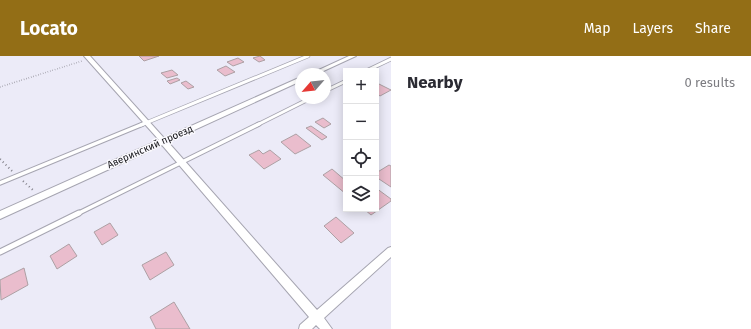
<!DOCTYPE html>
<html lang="en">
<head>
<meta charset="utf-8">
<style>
  :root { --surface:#fff; --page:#f2f2f3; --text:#2b2b33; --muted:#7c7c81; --line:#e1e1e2; --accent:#936e16 }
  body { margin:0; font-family:"Fira Sans",sans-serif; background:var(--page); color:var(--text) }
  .controls { position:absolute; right:12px; top:12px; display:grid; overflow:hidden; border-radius:0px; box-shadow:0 2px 10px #0003 }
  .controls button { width:36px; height:36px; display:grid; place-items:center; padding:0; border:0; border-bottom:1px solid var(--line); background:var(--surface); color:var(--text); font:20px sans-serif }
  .compass { position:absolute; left:295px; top:12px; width:36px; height:36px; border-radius:50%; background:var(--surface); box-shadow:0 2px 10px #0003; rotate:242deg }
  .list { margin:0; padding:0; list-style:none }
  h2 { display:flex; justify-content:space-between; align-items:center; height:52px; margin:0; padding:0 16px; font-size:17px }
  h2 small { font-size:13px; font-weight:400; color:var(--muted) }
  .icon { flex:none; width:22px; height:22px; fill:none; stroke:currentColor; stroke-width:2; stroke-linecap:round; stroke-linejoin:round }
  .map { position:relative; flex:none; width:391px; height:273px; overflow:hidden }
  header { display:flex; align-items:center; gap:24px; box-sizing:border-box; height:56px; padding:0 20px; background:var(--accent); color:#fff }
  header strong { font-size:19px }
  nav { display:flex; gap:22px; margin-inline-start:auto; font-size:14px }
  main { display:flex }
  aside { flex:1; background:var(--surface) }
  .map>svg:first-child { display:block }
</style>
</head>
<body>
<header>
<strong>Locato</strong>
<nav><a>Map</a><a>Layers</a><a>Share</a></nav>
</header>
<main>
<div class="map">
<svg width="391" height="273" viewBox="0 0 391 273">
  <rect width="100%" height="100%" fill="#ecebf8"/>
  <path fill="#eabdcd" stroke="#ada0a4" d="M139 0H159L144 5Z
    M260 0 265 4 259 6 253 2Z
    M238 2 244 6 233 10 227 6Z
    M226 10 235 16 225 20 217 14Z
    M172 14 178 19 167 22 161 17Z
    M177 22 180 24 170 28 167 25Z
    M186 25 194 31 188 33 181 27Z
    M379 28 391 34 380 40 376 37V29Z
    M323 62 331 68 324 72 315 66Z
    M311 70 327 81 322 84 306 72Z
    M296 78 311 90 295 98 281 86Z
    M259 94 263 98 270 94 281 103 264 113 249 99Z
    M389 109 391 110V131L376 121V117Z
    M332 113 346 125V138L323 119Z
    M376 132 391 143V145L371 159 364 153H376Z
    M336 161 354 177 341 187 324 170Z
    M110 167 118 179 102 189 94 176Z
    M69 188 77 200 57 213 50 200Z
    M166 196 174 209 150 224 142 209Z
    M24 212 28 229 1 244 0 224Z
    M174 246 190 273H156L150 261Z"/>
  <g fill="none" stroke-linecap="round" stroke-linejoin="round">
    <defs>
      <path id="service-far2" d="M366 15 391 3
        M325 35 346 25
        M141 69 308 0
        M257 69 311 42"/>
      <path id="service-far1" d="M0 127 143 68
        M77 158 259 68"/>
      <path id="service" d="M0 196 79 157"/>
      <path id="minor" d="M84 0H90L164 82 301 21V25L168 86 317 254 388 192 391 191V201L324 262 332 273H320L316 269 312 273H299L300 269 309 261 162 89 0 163V155L159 84Z
        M349 0H356L317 18H310Z"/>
    </defs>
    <use href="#service-far2" stroke="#a6a5b1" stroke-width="4.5"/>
    <use href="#service-far1" stroke="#a6a5b1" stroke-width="5.5"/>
    <use href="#service" stroke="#a6a5b1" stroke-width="7"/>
    <use href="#minor" stroke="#a6a5b1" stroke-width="2"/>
    <path stroke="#83828b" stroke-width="1.5" stroke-dasharray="0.5 2" stroke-linecap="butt" d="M0 31 82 5"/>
    <path stroke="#83828b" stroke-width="2" stroke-dasharray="1 3" stroke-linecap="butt" d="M0 103 12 115
      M23 125 34 135"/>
    <use href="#service-far2" stroke="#fff" stroke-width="3"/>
    <use href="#service-far1" stroke="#fff" stroke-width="3.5"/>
    <use href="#service" stroke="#fff" stroke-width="5"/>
    <use href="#minor" fill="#fff" fill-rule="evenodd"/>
  </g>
  <g text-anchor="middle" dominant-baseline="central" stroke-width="3" stroke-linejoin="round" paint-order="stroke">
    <g font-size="10" fill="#121216" stroke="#faf9fe">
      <text transform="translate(150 91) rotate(-24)">Аверинский проезд</text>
    </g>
  </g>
</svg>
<div class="controls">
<button>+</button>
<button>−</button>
<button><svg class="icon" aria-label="locate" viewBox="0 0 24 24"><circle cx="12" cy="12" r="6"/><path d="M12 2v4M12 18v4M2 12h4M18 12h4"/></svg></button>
<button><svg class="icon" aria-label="layers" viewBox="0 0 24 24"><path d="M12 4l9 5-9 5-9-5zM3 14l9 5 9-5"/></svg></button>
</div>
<svg class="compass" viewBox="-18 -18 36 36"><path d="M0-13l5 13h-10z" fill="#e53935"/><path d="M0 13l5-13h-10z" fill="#7c7c81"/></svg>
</div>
<aside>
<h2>Nearby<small>0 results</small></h2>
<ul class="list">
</ul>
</aside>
</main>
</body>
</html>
